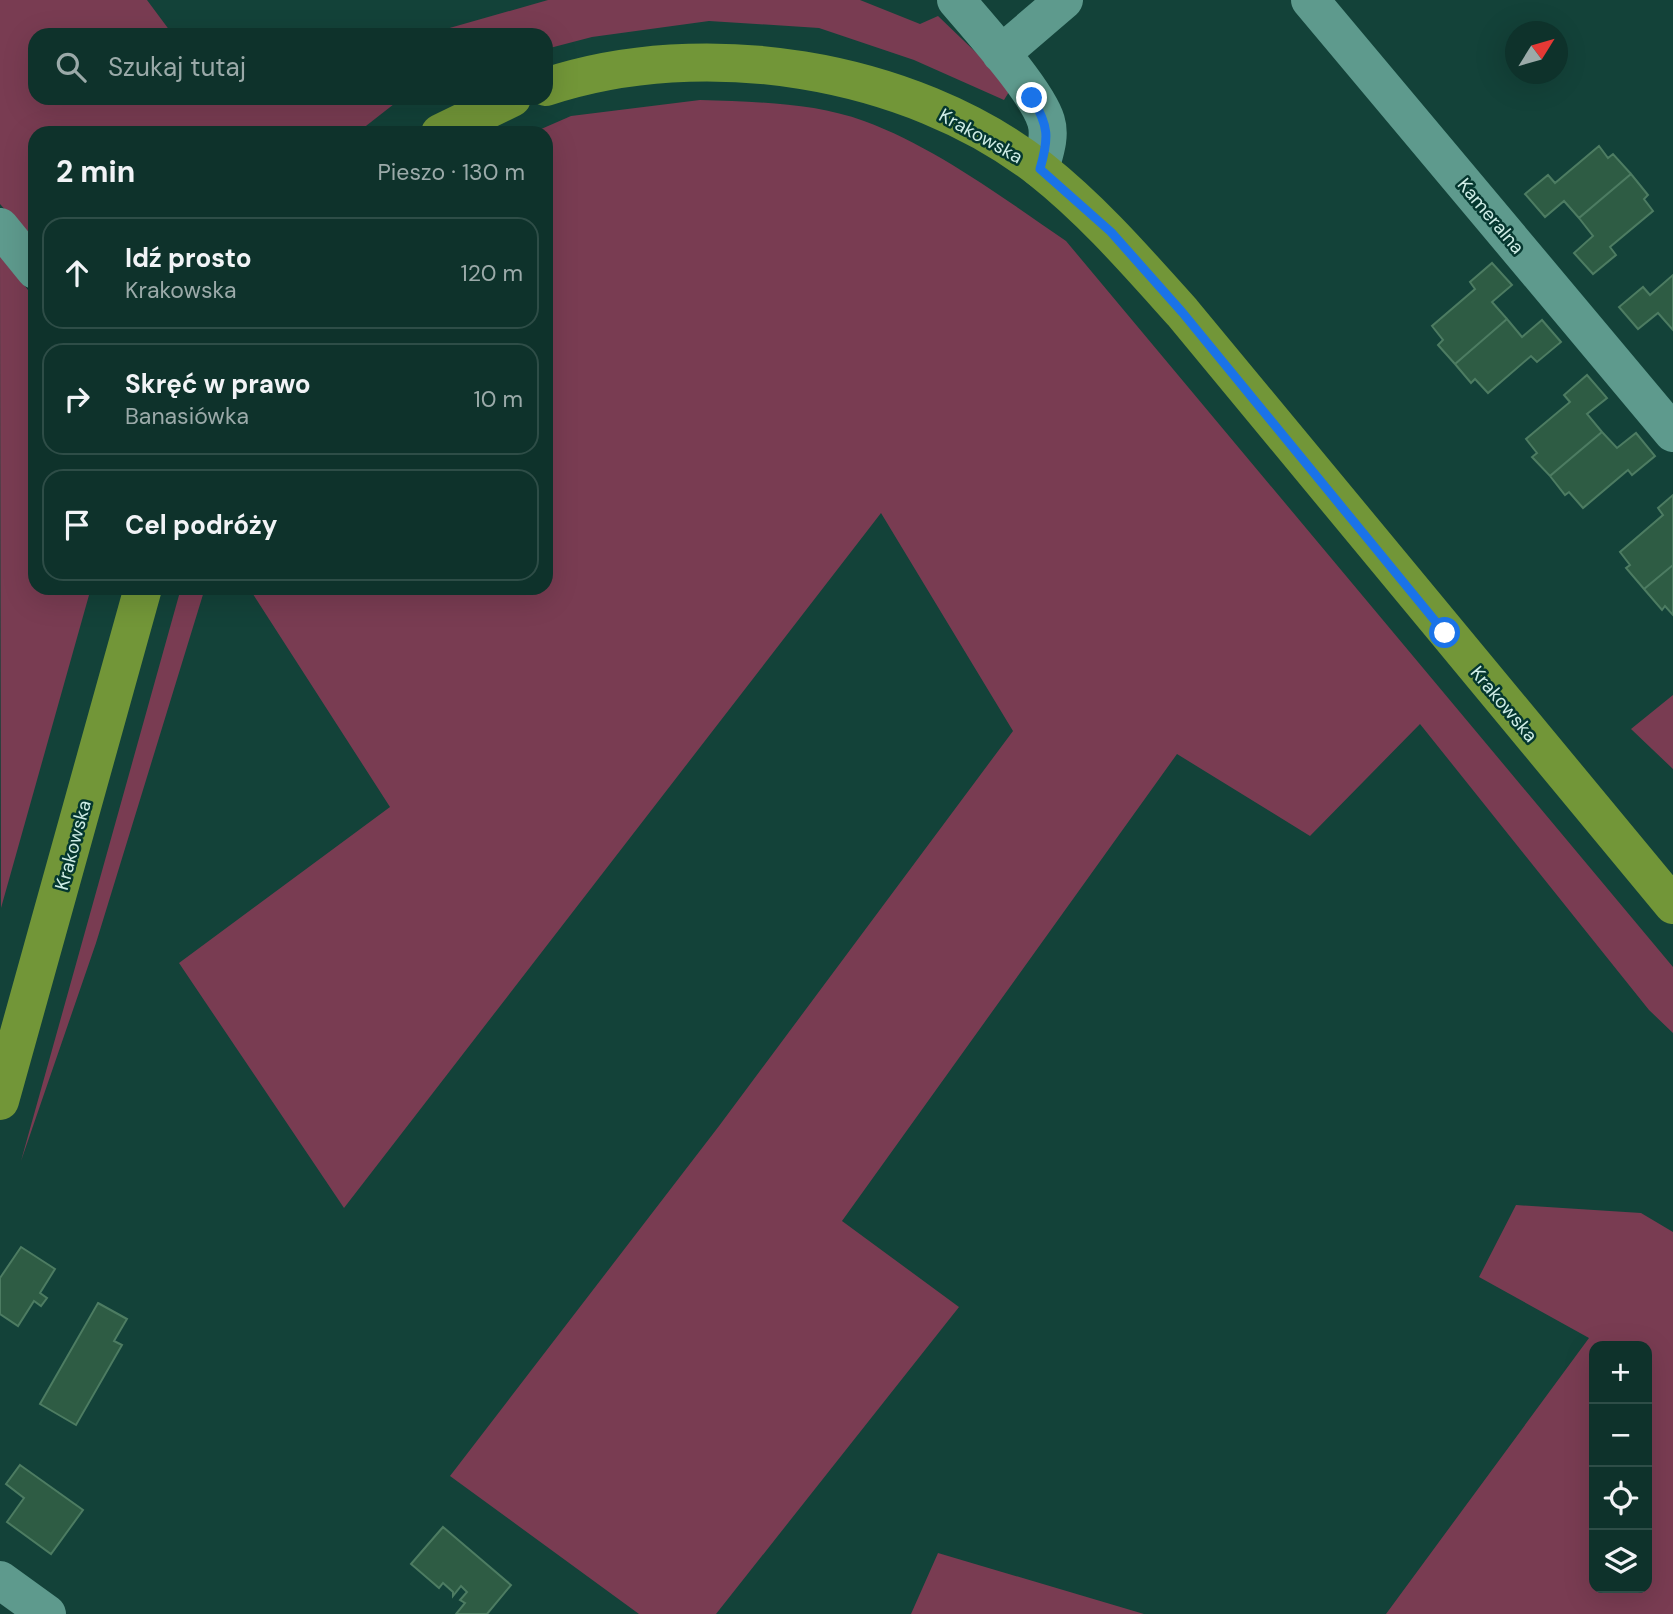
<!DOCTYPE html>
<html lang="pl">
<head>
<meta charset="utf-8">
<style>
  :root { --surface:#0e322b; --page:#1c3e37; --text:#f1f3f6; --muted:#9baaa9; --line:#2e4d47 }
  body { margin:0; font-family:"DM Sans",sans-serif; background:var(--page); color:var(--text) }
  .controls { position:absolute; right:21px; bottom:21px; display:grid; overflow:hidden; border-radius:14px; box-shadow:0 7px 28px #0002 }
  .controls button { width:63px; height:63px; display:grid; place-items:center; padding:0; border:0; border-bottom:2px solid var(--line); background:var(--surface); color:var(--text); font:35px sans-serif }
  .compass { position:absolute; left:1505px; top:21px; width:63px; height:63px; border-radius:50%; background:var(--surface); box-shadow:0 7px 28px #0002; rotate:53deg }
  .stop { position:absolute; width:21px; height:21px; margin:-16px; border:5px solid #1a73e8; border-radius:50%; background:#fff }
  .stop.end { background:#1a73e8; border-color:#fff; box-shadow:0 2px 7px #0008 }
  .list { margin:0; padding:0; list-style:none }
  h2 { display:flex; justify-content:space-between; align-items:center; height:91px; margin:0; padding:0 28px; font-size:30px }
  h2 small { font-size:23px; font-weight:400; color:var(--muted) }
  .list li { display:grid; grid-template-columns:46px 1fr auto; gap:21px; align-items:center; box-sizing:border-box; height:112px; margin:0 14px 14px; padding:0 14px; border:2px solid var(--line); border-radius:21px }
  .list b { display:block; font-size:26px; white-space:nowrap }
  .list p { margin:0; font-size:23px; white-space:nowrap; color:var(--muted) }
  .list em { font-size:23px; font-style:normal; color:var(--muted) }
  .icon { flex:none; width:38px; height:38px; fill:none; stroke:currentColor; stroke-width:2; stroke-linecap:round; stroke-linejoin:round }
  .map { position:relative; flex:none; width:1673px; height:1614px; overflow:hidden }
  .search { position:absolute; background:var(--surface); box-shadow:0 7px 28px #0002; left:28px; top:28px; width:525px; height:77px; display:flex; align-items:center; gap:18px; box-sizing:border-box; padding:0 24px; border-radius:21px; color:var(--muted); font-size:26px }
  .panel { position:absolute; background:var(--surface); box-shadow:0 7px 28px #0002; left:28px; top:126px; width:525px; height:469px; border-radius:21px }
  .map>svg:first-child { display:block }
</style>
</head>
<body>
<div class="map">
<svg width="1673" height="1614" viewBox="0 0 1673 1614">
  <rect width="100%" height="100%" fill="#134239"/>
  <path fill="#793c52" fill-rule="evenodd" d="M0 0H147L173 35H35V98H406L394 104 357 133H35V244L0 204Z
    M548 0H860L920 24 938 16 1012 87 1004 100 914 60 819 28 709 21 592 37 546 49V35H425Z
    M700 100C754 102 812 102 864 121 935 147 1003 198 1066 241L1673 967V1033L1649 1010 1420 724 1310 836 1177 754 842 1221 959 1307 716 1614H639L450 1476 719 1126 1013 731 881 513 344 1208 179 963 390 807 249 588H546V133H532L571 116Z
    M0 254 35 299V588H91L1 908Z
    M181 588H205L96 943 21 1161Z
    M1673 695V769L1631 729Z
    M1516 1205 1641 1213 1673 1232V1614H1386L1589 1338 1479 1277ZM1594 1346H1647V1588H1594Z
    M938 1553 1144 1614H911Z"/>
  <path fill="#2e5c44" stroke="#4d7c62" stroke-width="2" d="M1599 146 1608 158 1613 154 1631 174 1579 218 1564 201 1545 217 1525 194 1548 175 1555 183Z
    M1631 174 1648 195 1644 199 1653 211 1610 247 1616 255 1593 274 1574 253 1593 236 1579 218Z
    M1492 263 1512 285 1492 302 1507 319 1455 364 1438 345 1443 340 1432 326 1475 289 1470 282Z
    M1673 275V330L1658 313 1638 329 1619 307 1643 287 1650 295Z
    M1507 319 1522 337 1542 320 1561 342 1537 362 1531 356 1488 393 1475 379 1471 383 1455 364Z
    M1587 375 1607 398 1587 414 1602 432 1550 476 1532 457 1537 453 1526 439 1570 402 1564 395Z
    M1602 432 1617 448 1636 433 1655 456 1632 475 1628 470 1583 508 1569 492 1565 495 1550 476Z
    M1673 495V565L1644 589 1626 568 1630 565 1620 552 1663 515 1658 508Z
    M1673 565V615L1665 606 1662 610 1644 589Z
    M21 1247 55 1269 40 1293 47 1298 41 1306 34 1301 18 1326 0 1314V1278Z
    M98 1303 127 1319 114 1341 122 1345 76 1425 40 1404Z
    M20 1465 83 1510 51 1554 7 1522 24 1498 6 1484Z
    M443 1527 511 1585 487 1614H456L465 1603 460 1600 467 1592 461 1586 453 1596V1592L443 1583 439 1588 411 1564Z"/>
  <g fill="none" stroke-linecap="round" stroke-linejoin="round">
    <path stroke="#5e9a8d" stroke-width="38" d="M956 0C978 26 1037 91 1046 121 1051 137 1044 154 1040 169
      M1310 0 1673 433
      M1001 54 1064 0
      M0 227 35 270
      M0 1580 47 1614"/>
    <path stroke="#729638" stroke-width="38" d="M546 87C703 35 909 67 1040 169 1093 211 1137 262 1182 312L1673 905
      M440 133 512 98
      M0 1101 143 588"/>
  </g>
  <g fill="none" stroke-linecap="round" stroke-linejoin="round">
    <path stroke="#1a73e8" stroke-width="9" d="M1032 98C1049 126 1049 138 1040 169L1111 232 1182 312 1445 633"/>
  </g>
  <g text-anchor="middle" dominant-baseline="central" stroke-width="5" stroke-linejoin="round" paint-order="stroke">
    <g font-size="19" fill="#cfede6" stroke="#05372f">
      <text transform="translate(981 136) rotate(29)">Krakowska</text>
      <text transform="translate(1491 216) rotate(50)">Kameralna</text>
      <text transform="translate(1504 704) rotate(50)">Krakowska</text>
      <text transform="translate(73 845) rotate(-75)">Krakowska</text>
    </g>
  </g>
</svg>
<div class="controls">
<button>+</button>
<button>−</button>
<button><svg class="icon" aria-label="locate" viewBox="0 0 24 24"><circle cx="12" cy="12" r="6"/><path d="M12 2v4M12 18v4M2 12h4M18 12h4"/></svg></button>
<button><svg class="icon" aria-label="layers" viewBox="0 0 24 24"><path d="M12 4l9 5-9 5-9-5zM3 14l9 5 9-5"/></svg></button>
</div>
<svg class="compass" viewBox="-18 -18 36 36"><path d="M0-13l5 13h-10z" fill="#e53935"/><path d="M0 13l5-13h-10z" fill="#9baaa9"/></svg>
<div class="stop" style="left:1445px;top:633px"></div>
<div class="stop end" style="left:1032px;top:98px"></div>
<div class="search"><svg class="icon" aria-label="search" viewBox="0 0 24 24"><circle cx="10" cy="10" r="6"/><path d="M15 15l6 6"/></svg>Szukaj tutaj</div>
<section class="panel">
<h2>2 min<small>Pieszo · 130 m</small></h2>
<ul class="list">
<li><svg class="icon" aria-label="ahead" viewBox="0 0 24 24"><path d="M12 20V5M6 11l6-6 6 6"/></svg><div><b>Idź prosto</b><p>Krakowska</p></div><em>120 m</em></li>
<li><svg class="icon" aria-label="right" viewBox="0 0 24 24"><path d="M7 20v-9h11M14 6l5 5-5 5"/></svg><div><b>Skręć w prawo</b><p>Banasiówka</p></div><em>10 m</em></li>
<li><svg class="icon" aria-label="arrive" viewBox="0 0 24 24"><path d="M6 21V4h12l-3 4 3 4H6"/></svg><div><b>Cel podróży</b></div></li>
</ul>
</section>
</div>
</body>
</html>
